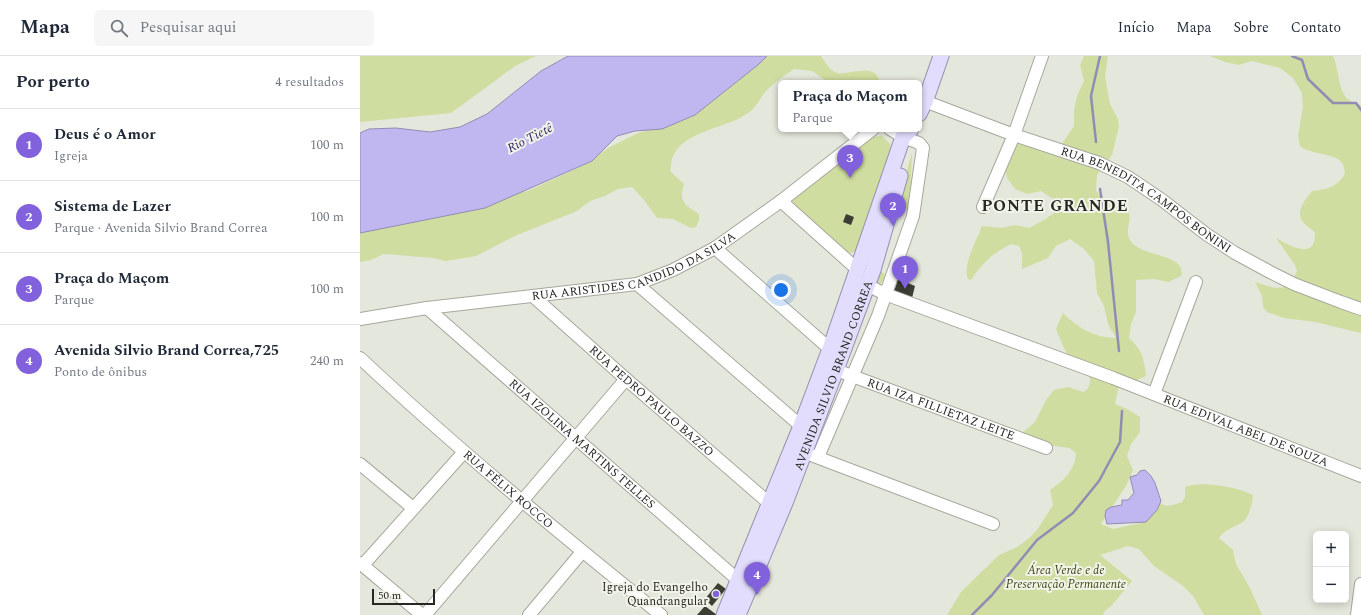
<!DOCTYPE html>
<html lang="pt">
<head>
<meta charset="utf-8">
<style>
  :root { --surface:#fff; --page:#f6f6f7; --text:#1f2937; --muted:#747a83; --line:#e0e1e3; --accent:#8161dc }
  body { margin:0; font-family:Spectral,serif; background:var(--page); color:var(--text) }
  .controls { position:absolute; right:12px; bottom:12px; display:grid; overflow:hidden; border-radius:6px; box-shadow:0 2px 10px #0003 }
  .controls button { width:36px; height:36px; display:grid; place-items:center; padding:0; border:0; border-bottom:1px solid var(--line); background:var(--surface); color:var(--text); font:20px sans-serif }
  .scale { position:absolute; left:12px; bottom:10px; width:63px; box-sizing:border-box; padding-left:4px; border:2px solid #272824; border-top:0; font-size:11px; line-height:14px; white-space:nowrap; color:#272824; -webkit-text-stroke:3px #f1f4e8; paint-order:stroke }
  .you { position:absolute; left:421px; top:234px; width:14px; height:14px; margin:-10px; border:3px solid #fff; border-radius:50%; background:#1a73e8; box-shadow:0 0 0 6px #1a73e833 }
  .badge { display:grid; place-items:center; width:26px; height:26px; border-radius:50%; background:var(--accent); color:#fff; font-size:13px; font-weight:700 }
  .pin { position:absolute; translate:-50% -33px; filter:drop-shadow(0 1px 2px #0008) }
  .pin::after { content:''; position:absolute; top:21px; width:14px; height:12px; background:inherit; clip-path:polygon(0 0,100% 0,50% 100%) }
  .popup { position:absolute; left:418px; top:24px; width:144px; height:52px; box-sizing:border-box; display:grid; place-content:center; border-radius:6px; background:var(--surface); filter:drop-shadow(0 1px 3px #0005); font-size:13px; white-space:nowrap; color:var(--muted) }
  .popup b { font-size:15px; color:var(--text) }
  .popup::after { content:''; position:absolute; left:50%; top:100%; margin-left:-8px; border:8px solid transparent; border-top-color:var(--surface) }
  .list { margin:0; padding:0; list-style:none }
  h2 { display:flex; justify-content:space-between; align-items:center; height:52px; margin:0; padding:0 16px; font-size:17px }
  h2 small { font-size:13px; font-weight:400; color:var(--muted) }
  .list li { display:grid; grid-template-columns:26px 1fr auto; gap:12px; align-items:center; box-sizing:border-box; height:72px; padding:0 16px; border-top:1px solid var(--line) }
  .list b { display:block; font-size:15px; white-space:nowrap }
  .list p { margin:0; font-size:13px; white-space:nowrap; color:var(--muted) }
  .list em { font-size:13px; font-style:normal; color:var(--muted) }
  .icon { flex:none; width:22px; height:22px; fill:none; stroke:currentColor; stroke-width:2; stroke-linecap:round; stroke-linejoin:round }
  .map { position:relative; flex:none; width:1001px; height:559px; overflow:hidden }
  header { display:flex; align-items:center; gap:24px; box-sizing:border-box; height:56px; padding:0 20px; background:var(--surface); border-bottom:1px solid var(--line) }
  header strong { font-size:19px }
  nav { display:flex; gap:22px; margin-inline-start:auto; font-size:14px }
  .search { width:280px; height:36px; background:var(--page); display:flex; align-items:center; gap:10px; box-sizing:border-box; padding:0 14px; border-radius:6px; color:var(--muted); font-size:15px }
  main { display:flex }
  aside { flex:1; background:var(--surface) }
  .map>svg:first-child { display:block }
</style>
</head>
<body>
<header>
<strong>Mapa</strong>
<div class="search"><svg class="icon" aria-label="search" viewBox="0 0 24 24"><circle cx="10" cy="10" r="6"/><path d="M15 15l6 6"/></svg>Pesquisar aqui</div>
<nav><a>Início</a><a>Mapa</a><a>Sobre</a><a>Contato</a></nav>
</header>
<main>
<aside>
<h2>Por perto<small>4 resultados</small></h2>
<ul class="list">
<li><span class="badge">1</span><div><b>Deus é o Amor</b><p>Igreja</p></div><em>100 m</em></li>
<li><span class="badge">2</span><div><b>Sistema de Lazer</b><p>Parque · Avenida Silvio Brand Correa</p></div><em>100 m</em></li>
<li><span class="badge">3</span><div><b>Praça do Maçom</b><p>Parque</p></div><em>100 m</em></li>
<li><span class="badge">4</span><div><b>Avenida Silvio Brand Correa,725</b><p>Ponto de ônibus</p></div><em>240 m</em></li>
</ul>
</aside>
<div class="map">
<svg width="1001" height="559" viewBox="0 0 1001 559">
  <rect width="100%" height="100%" fill="#e4e7db"/>
  <path fill="#d0dda0" d="M0 0H176L155 10 91 57 0 66Z
    M399 0H461C464 4 468 12 473 15 485 24 514 2 520 27H469L452 15 434 13C425 19 415 26 407 34 400 41 397 51 388 57 366 73 325 74 313 100 311 104 311 110 310 115L324 128C318 146 325 149 339 158V164L336 171 331 172 313 163 297 162 284 144 272 131 258 133 245 140 230 145 217 155 157 179 116 200 86 205 73 202 24 198 11 204 0 206V177L119 144 168 135 224 109 248 92 278 77 314 68 331 61 380 22Z
    M724 0H748L745 20 750 48 758 63 759 70 752 99 737 119 736 134 740 140 769 157C771 164 767 171 768 178 771 199 807 196 819 209 821 211 821 215 822 218L821 220 808 226 794 223 776 224V256L771 268 769 282C782 294 784 302 786 320L773 326 759 329 755 348 767 353 780 361V376L771 388 767 400 773 414 767 428 741 468 753 473 781 467 790 457 798 445C805 453 813 449 822 446L825 441V431C840 424 878 431 893 439 892 448 890 457 885 464 878 471 867 471 859 482L873 494 876 508 890 532 902 559H844L833 540 823 530 794 510 779 493 768 490 740 499 772 525 752 549 744 556 743 559H587L601 536 639 499 657 491 668 483 677 474 693 449 690 434C704 424 715 415 716 397L709 392 674 387 661 378 675 366 686 344 694 334 708 331 723 336C728 334 729 331 730 326 731 313 715 309 709 300 703 292 700 282 696 273L703 257C718 272 735 282 756 282L748 268 744 250 737 237 734 205 724 193 710 183 696 190 688 202 662 213V197L659 190 651 188C632 198 623 206 611 224L608 223C602 209 617 184 622 170L642 172 655 169 669 172 682 165 693 158V143L681 135 667 138 655 133 647 122 644 108 655 82 699 92 714 70V54L717 40 724 25 720 9Z
    M850 0H973C979 12 977 28 985 40 988 45 995 47 1001 49V277L955 266 924 262 907 256 903 251 902 240 895 226C906 229 921 237 930 227 933 224 935 219 937 215L935 209 916 182C929 189 956 206 955 176 951 173 945 169 942 165 936 154 945 144 952 135 967 133 976 132 985 118 984 115 984 111 983 108 975 96 953 100 940 90L938 80 943 51 942 37 933 22 920 12 892 5 879 9 865 6Z
    M522 80 530 88 531 93 499 194 491 197 486 195 435 153C432 148 432 145 435 139L511 81Z
    M552 97 550 143 545 156 543 151 539 153 520 214 525 219 522 226 520 228 515 226Z"/>
  <path fill="#c0b7f1" stroke="#928cb4" d="M208 0H407L399 8 335 59 302 73 275 75 257 80 232 105 125 152 0 177V77L9 73 36 72 70 76 100 71 127 58 181 15Z
    M785 414 791 420 795 427 801 445 797 454 786 466 747 468 745 460 746 454 751 451 762 449V444H768L774 437 770 421 777 419 780 415Z"/>
  <g fill="none" stroke-linecap="round" stroke-linejoin="round">
    <path stroke="#928cb4" stroke-width="2.5" d="M932 0 942 4 948 23 973 47H996L1001 54
      M736 86 731 40 740 0
      M740 133 748 186 759 295
      M612 559 632 539 677 484 713 457 739 425 760 386 762 355"/>
  </g>
  <path fill="#3c3e34" d="M486 158 494 161 491 169 483 166Z
    M538 223 555 230 552 242 534 235Z
    M358 527 366 533 352 550 345 543Z
    M345 550 357 559H337Z"/>
  <g fill="none" stroke-linecap="round" stroke-linejoin="round">
    <defs>
      <g id="minor">
        <path id="s1" d="M559 43 654 79 739 107 768 121 802 144 846 178 875 197 910 216 934 228 981 246 1001 253"/>
        <path d="M421 145 498 214"/>
        <path d="M623 151 654 79 682 0"/>
        <path d="M355 192 470 293"/>
        <path d="M277 228 441 370"/>
        <path id="s2" d="M507 229 525 238 753 322 1001 420"/>
        <path id="s3" d="M174 241 266 323 410 448"/>
        <path id="s4" d="M67 252 378 524"/>
        <path id="s5" d="M0 263 67 252 277 228 313 214 355 192 421 145 513 73"/>
        <path id="s6" d="M0 302C96 392 198 476 301 559"/>
        <path id="s7" d="M476 314 686 392"/>
        <path d="M794 338 836 226"/>
        <path d="M451 399 633 468"/>
        <path d="M458 401 518 260 553 160 563 92 559 87 543 81 530 73"/>
        <path d="M0 408 53 452"/>
        <path d="M0 507 62 559"/>
        <path d="M3 509 104 396"/>
        <path d="M65 559 266 323"/>
        <path d="M169 559 222 496"/>
        <path d="M997 559 1001 528"/>
      </g>
      <g id="major">
        <path d="M559 58 565 46 581 0"/>
        <path d="M364 559 441 370 470 293 543 81 551 73"/>
        <path id="s8" d="M378 559 425 447 476 314 513 214 540 120"/>
      </g>
    </defs>
    <use href="#minor" stroke="#a6a89d" stroke-width="14"/>
    <use href="#major" stroke="#948fb0" stroke-width="17"/>
    <use href="#minor" stroke="#fff" stroke-width="12"/>
    <use href="#major" stroke="#e2ddfd" stroke-width="15"/>
  </g>
  <circle fill="#8161dc" stroke="#f1f4e8" stroke-width="1.5" cx="356" cy="538" r="4"/>
  <g text-anchor="middle" dominant-baseline="central" stroke-width="4" stroke-linejoin="round" paint-order="stroke">
    <g font-size="12" fill="#272824" stroke="#f1f4e8">
      <text stroke="none"><textPath href="#s1" startOffset="250">RUA BENEDITA CAMPOS BONINI</textPath></text>
      <text stroke="none"><textPath href="#s5" startOffset="281">RUA ARISTIDES CANDIDO DA SILVA</textPath></text>
      <text stroke="none"><textPath href="#s8" startOffset="258">AVENIDA SILVIO BRAND CORREA</textPath></text>
      <text stroke="none"><textPath href="#s3" startOffset="157">RUA PEDRO PAULO BAZZO</textPath></text>
      <text stroke="none"><textPath href="#s7" startOffset="112">RUA IZA FILLIETAZ LEITE</textPath></text>
      <text stroke="none"><textPath href="#s2" startOffset="406">RUA EDIVAL ABEL DE SOUZA</textPath></text>
      <text stroke="none"><textPath href="#s4" startOffset="206">RUA IZOLINA MARTINS TELLES</textPath></text>
      <text stroke="none"><textPath href="#s6" startOffset="198">RUA FÉLIX ROCCO</textPath></text>
    </g>
    <g font-size="12" font-style="italic" fill="#3d4517" stroke="#f1f4e8">
      <text x="706" y="514">Área Verde e de<tspan x="706" dy="14">Preservação Permanente</tspan></text>
    </g>
    <g font-size="12" fill="#272824" stroke="#f1f4e8" text-anchor="end">
      <text x="348" y="531">Igreja do Evangelho<tspan x="348" dy="14">Quandrangular</tspan></text>
    </g>
    <g font-size="13" font-style="italic" fill="#301c5f" stroke="#f1f4e8">
      <text transform="translate(170 82) rotate(-27)">Rio Tietê</text>
    </g>
    <g font-size="16" font-weight="bold" letter-spacing="1" fill="#272824" stroke="#f1f4e8">
      <text x="695" y="150">PONTE GRANDE</text>
    </g>
  </g>
</svg>
<div class="controls">
<button>+</button>
<button>−</button>
</div>
<div class="scale">50 m</div>
<div class="you"></div>
<div class="pin badge" style="left:545px;top:233px">1</div>
<div class="pin badge" style="left:533px;top:170px">2</div>
<div class="pin badge" style="left:490px;top:122px">3</div>
<div class="popup"><b>Praça do Maçom</b>Parque</div>
<div class="pin badge" style="left:397px;top:539px">4</div>
</div>
</main>
</body>
</html>
